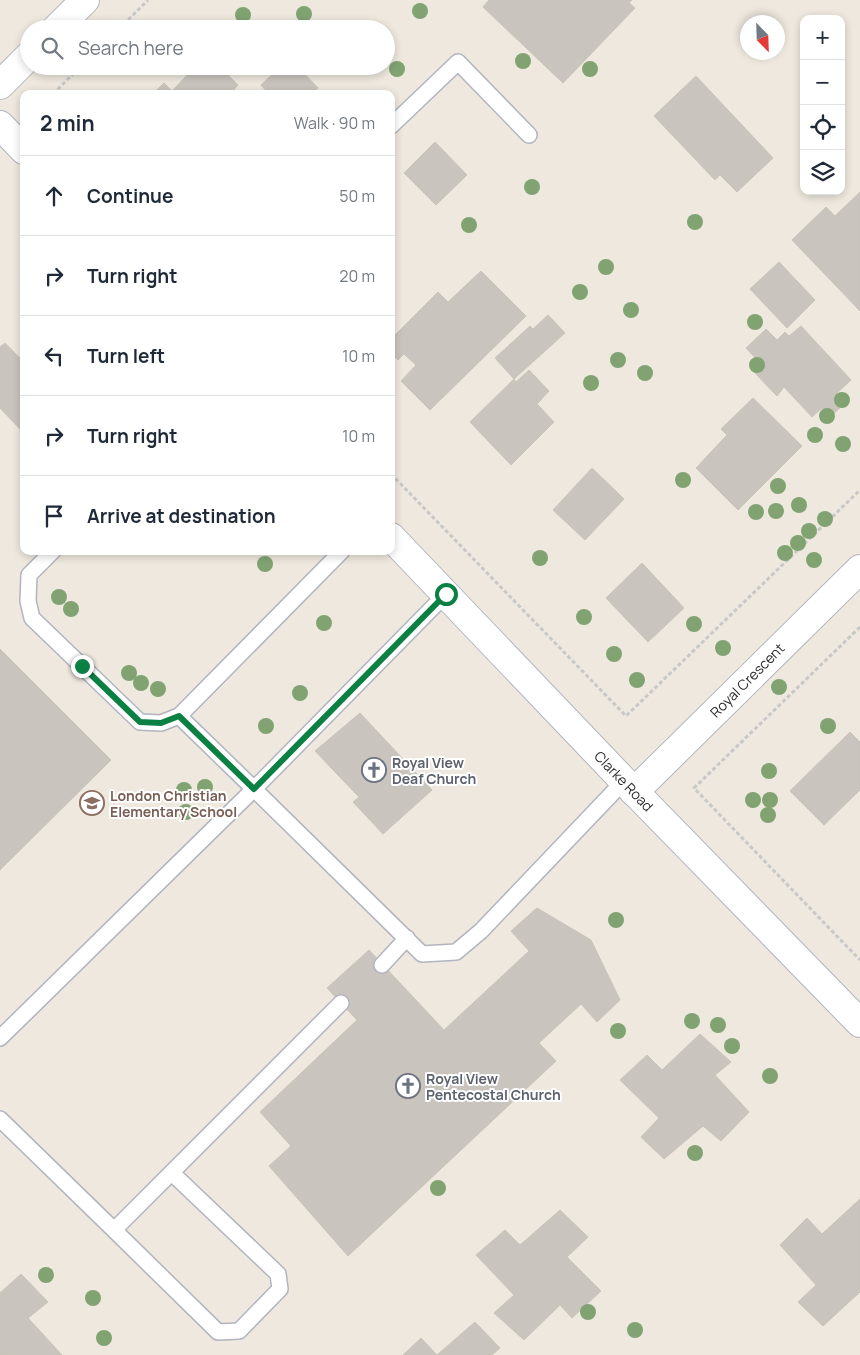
<!DOCTYPE html>
<html lang="en">
<head>
<meta charset="utf-8">
<style>
  :root { --surface:#fff; --page:#f2f2f3; --text:#1f2937; --muted:#747a83; --line:#e0e1e3 }
  body { margin:0; font-family:Manrope,sans-serif; background:var(--page); color:var(--text) }
  .controls { position:absolute; right:15px; top:15px; display:grid; overflow:hidden; border-radius:10px; box-shadow:0 2px 8px #0003 }
  .controls button { width:45px; height:45px; display:grid; place-items:center; padding:0; border:0; border-bottom:1px solid var(--line); background:var(--surface); color:var(--text); font:25px sans-serif }
  .compass { position:absolute; left:740px; top:15px; width:45px; height:45px; border-radius:50%; background:var(--surface); box-shadow:0 2px 8px #0003; rotate:157deg }
  .stop { position:absolute; width:15px; height:15px; margin:-11px; border:4px solid #0b8043; border-radius:50%; background:#fff }
  .stop.end { background:#0b8043; border-color:#fff; box-shadow:0 1px 5px #0008 }
  .list { margin:0; padding:0; list-style:none }
  h2 { display:flex; justify-content:space-between; align-items:center; height:65px; margin:0; padding:0 20px; font-size:21px }
  h2 small { font-size:16px; font-weight:400; color:var(--muted) }
  .list li { display:grid; grid-template-columns:32px 1fr auto; gap:15px; align-items:center; box-sizing:border-box; height:80px; padding:0 20px; border-top:1px solid var(--line) }
  .list b { display:block; font-size:19px; white-space:nowrap }
  .list em { font-size:16px; font-style:normal; color:var(--muted) }
  .icon { flex:none; width:28px; height:28px; fill:none; stroke:currentColor; stroke-width:2; stroke-linecap:round; stroke-linejoin:round }
  .map { position:relative; flex:none; width:860px; height:1355px; overflow:hidden }
  .search { position:absolute; background:var(--surface); box-shadow:0 2px 8px #0003; left:20px; top:20px; width:375px; height:55px; display:flex; align-items:center; gap:12px; box-sizing:border-box; padding:0 18px; border-radius:28px; color:var(--muted); font-size:19px }
  .panel { position:absolute; background:var(--surface); box-shadow:0 2px 8px #0003; left:20px; top:90px; width:375px; height:465px; border-radius:10px }
  .map>svg:first-child { display:block }
</style>
</head>
<body>
<div class="map">
<svg width="860" height="1355" viewBox="0 0 860 1355">
  <rect width="100%" height="100%" fill="#eee8de"/>
  <path fill="#c9c4be" stroke="#c9c4b8" d="M489 0H632L629 3 635 8 563 83 483 7Z
    M203 66H219L238 85 230 94H153L164 83 172 91 193 69 197 73Z
    M281 66H297L318 88 311 94H269L261 85Z
    M696 76 773 158 737 192 720 175 715 180 654 116Z
    M435 142 467 175 436 205 404 173Z
    M860 192V311L792 240 826 207 835 216Z
    M779 262 815 300 787 328 750 289Z
    M481 271 526 316 430 410 401 381 416 365 404 354 398 360 391 353V339L438 292 448 302Z
    M548 315 565 333 514 379 495 358 530 326 533 329Z
    M801 326 851 380 836 394 845 403 830 417 822 408 812 417 784 387 777 396 753 371 761 364 746 348 766 329 777 340 785 332 789 336Z
    M5 343 24 362V425L20 429 0 408V347Z
    M529 370 549 391 537 404 554 422 511 465 470 422 514 379 516 382Z
    M753 398 802 446 738 510 696 468 727 435 721 429Z
    M592 468 624 499 585 540 553 510Z
    M642 563 684 608 648 642 606 598Z
    M0 649 111 760 0 870Z
    M360 713 432 790 383 834 353 802 359 797 315 751Z
    M850 732 860 742V790L824 825 790 791Z
    M537 908 591 940 620 1000 597 1022 581 1004 539 1043 556 1061 348 1256 269 1166 291 1146 260 1112 357 1020 327 988 369 950 444 1030 529 951 511 931Z
    M700 1034 731 1062 715 1075 749 1112 721 1141 703 1126 664 1159 641 1137 659 1118 620 1080 647 1055 662 1070Z
    M860 1199V1292L823 1326 798 1302 816 1285 780 1245 807 1218 822 1234Z
    M560 1210 588 1237 567 1257 601 1291 572 1318 560 1305 524 1340 494 1313 514 1295 476 1255 505 1230 520 1245Z
    M21 1274 48 1302 28 1318 62 1355H0V1293Z
    M475 1322 500 1348 492 1355H403L421 1338 437 1355Z"/>
  <g fill="none" stroke-linecap="round" stroke-linejoin="round">
    <defs>
      <path id="lane" d="M391 126 458 62 529 135
        M53 551 29 575 28 601 32 618 140 722 161 723 179 716 342 551
        M446 594 254 789 422 954 456 952 481 931 624 781
        M382 965 407 938
        M0 1038 254 789 179 716
        M0 1119 114 1230 341 1003
        M114 1230 218 1332 239 1331 280 1289 278 1274 172 1173"/>
      <path id="street" d="M56 29 85 0
        M0 85 29 56
        M634 792 860 569"/>
      <path id="secondary" d="M0 125 24 150
        M391 537 624 781 860 1023"/>
    </defs>
    <use href="#lane" stroke="#b2b4c0" stroke-width="18"/>
    <use href="#street" stroke="#b2b4c0" stroke-width="30"/>
    <use href="#secondary" stroke="#b2b4c0" stroke-width="30"/>
    <path stroke="#c8c8c8" stroke-width="3" stroke-dasharray="4 2.5" stroke-linecap="butt" d="M119 29 148 0
      M53 94 81 66
      M391 474 626 716 860 490
      M860 627 694 788 860 960"/>
    <use href="#lane" stroke="#fff" stroke-width="15"/>
    <use href="#street" stroke="#fff" stroke-width="28"/>
    <use href="#secondary" stroke="#fff" stroke-width="28"/>
  </g>
  <g fill="#81a372">
    <circle cx="420" cy="11" r="8"/>
    <circle cx="304" cy="14" r="8"/>
    <circle cx="243" cy="15" r="8"/>
    <circle cx="523" cy="61" r="8"/>
    <circle cx="397" cy="69" r="8"/>
    <circle cx="590" cy="69" r="8"/>
    <circle cx="532" cy="187" r="8"/>
    <circle cx="695" cy="222" r="8"/>
    <circle cx="469" cy="225" r="8"/>
    <circle cx="606" cy="267" r="8"/>
    <circle cx="580" cy="292" r="8"/>
    <circle cx="631" cy="310" r="8"/>
    <circle cx="755" cy="322" r="8"/>
    <circle cx="618" cy="360" r="8"/>
    <circle cx="757" cy="365" r="8"/>
    <circle cx="645" cy="373" r="8"/>
    <circle cx="591" cy="383" r="8"/>
    <circle cx="842" cy="400" r="8"/>
    <circle cx="827" cy="416" r="8"/>
    <circle cx="815" cy="435" r="8"/>
    <circle cx="843" cy="444" r="8"/>
    <circle cx="683" cy="480" r="8"/>
    <circle cx="778" cy="486" r="8"/>
    <circle cx="799" cy="505" r="8"/>
    <circle cx="776" cy="511" r="8"/>
    <circle cx="756" cy="512" r="8"/>
    <circle cx="825" cy="519" r="8"/>
    <circle cx="809" cy="531" r="8"/>
    <circle cx="798" cy="543" r="8"/>
    <circle cx="785" cy="553" r="8"/>
    <circle cx="540" cy="558" r="8"/>
    <circle cx="814" cy="560" r="8"/>
    <circle cx="265" cy="564" r="8"/>
    <circle cx="59" cy="597" r="8"/>
    <circle cx="71" cy="609" r="8"/>
    <circle cx="584" cy="617" r="8"/>
    <circle cx="324" cy="623" r="8"/>
    <circle cx="694" cy="624" r="8"/>
    <circle cx="723" cy="648" r="8"/>
    <circle cx="614" cy="654" r="8"/>
    <circle cx="129" cy="673" r="8"/>
    <circle cx="637" cy="680" r="8"/>
    <circle cx="141" cy="683" r="8"/>
    <circle cx="779" cy="687" r="8"/>
    <circle cx="158" cy="689" r="8"/>
    <circle cx="300" cy="693" r="8"/>
    <circle cx="266" cy="726" r="8"/>
    <circle cx="828" cy="726" r="8"/>
    <circle cx="769" cy="771" r="8"/>
    <circle cx="205" cy="787" r="8"/>
    <circle cx="184" cy="790" r="8"/>
    <circle cx="753" cy="800" r="8"/>
    <circle cx="770" cy="800" r="8"/>
    <circle cx="186" cy="812" r="8"/>
    <circle cx="768" cy="815" r="8"/>
    <circle cx="616" cy="920" r="8"/>
    <circle cx="692" cy="1021" r="8"/>
    <circle cx="718" cy="1025" r="8"/>
    <circle cx="618" cy="1031" r="8"/>
    <circle cx="732" cy="1046" r="8"/>
    <circle cx="770" cy="1076" r="8"/>
    <circle cx="695" cy="1153" r="8"/>
    <circle cx="438" cy="1188" r="8"/>
    <circle cx="46" cy="1275" r="8"/>
    <circle cx="93" cy="1298" r="8"/>
    <circle cx="588" cy="1312" r="8"/>
    <circle cx="635" cy="1330" r="8"/>
    <circle cx="104" cy="1338" r="8"/>
  </g>
  <g fill="none" stroke-linecap="round" stroke-linejoin="round">
    <path stroke="#0b8043" stroke-width="6" d="M82 666 140 722 161 723 179 716 254 789 446 594"/>
  </g>
  <defs>
    <symbol id="church-ring" viewBox="-11 -11 22 22"><circle r="9.5" fill="#fff" stroke="#6b7280" stroke-width="1.5"/><path d="M-1.2-6h2.4v3.5h3.3v2.4h-3.3V6h-2.4V-.1h-3.3v-2.4h3.3Z" fill="#6b7280"/></symbol>
    <symbol id="school-ring" viewBox="-11 -11 22 22"><circle r="9.5" fill="#fff" stroke="#8d6e63" stroke-width="1.5"/><path d="M0-5L7-2L0 1L-7-2ZM-4 1L0 2.5L4 1V4Q0 6-4 4Z" fill="#8d6e63"/></symbol>
  </defs>
  <g fill-rule="evenodd">
    <use href="#church-ring" x="360" y="756" width="28" height="28"/>
    <use href="#school-ring" x="78" y="789" width="28" height="28"/>
    <use href="#church-ring" x="394" y="1072" width="28" height="28"/>
  </g>
  <g text-anchor="middle" dominant-baseline="central" stroke-width="4" stroke-linejoin="round" paint-order="stroke">
    <g font-size="14" fill="#2c2c2c" stroke="#fff">
      <text transform="translate(747 680) rotate(-45)">Royal Crescent</text>
      <text transform="translate(624 781) rotate(46)">Clarke Road</text>
    </g>
    <g font-size="14" font-weight="bold" fill="#5b616d" stroke="#fff" text-anchor="start">
      <text x="392" y="762">Royal View<tspan x="392" dy="16">Deaf Church</tspan></text>
      <text x="426" y="1078">Royal View<tspan x="426" dy="16">Pentecostal Church</tspan></text>
    </g>
    <g font-size="14" font-weight="bold" fill="#785e54" stroke="#fff" text-anchor="start">
      <text x="110" y="795">London Christian<tspan x="110" dy="16">Elementary School</tspan></text>
    </g>
  </g>
</svg>
<div class="controls">
<button>+</button>
<button>−</button>
<button><svg class="icon" aria-label="locate" viewBox="0 0 24 24"><circle cx="12" cy="12" r="6"/><path d="M12 2v4M12 18v4M2 12h4M18 12h4"/></svg></button>
<button><svg class="icon" aria-label="layers" viewBox="0 0 24 24"><path d="M12 4l9 5-9 5-9-5zM3 14l9 5 9-5"/></svg></button>
</div>
<svg class="compass" viewBox="-18 -18 36 36"><path d="M0-13l5 13h-10z" fill="#e53935"/><path d="M0 13l5-13h-10z" fill="#747a83"/></svg>
<div class="stop" style="left:446px;top:594px"></div>
<div class="stop end" style="left:82px;top:666px"></div>
<div class="search"><svg class="icon" aria-label="search" viewBox="0 0 24 24"><circle cx="10" cy="10" r="6"/><path d="M15 15l6 6"/></svg>Search here</div>
<section class="panel">
<h2>2 min<small>Walk · 90 m</small></h2>
<ul class="list">
<li><svg class="icon" aria-label="ahead" viewBox="0 0 24 24"><path d="M12 20V5M6 11l6-6 6 6"/></svg><div><b>Continue</b></div><em>50 m</em></li>
<li><svg class="icon" aria-label="right" viewBox="0 0 24 24"><path d="M7 20v-9h11M14 6l5 5-5 5"/></svg><div><b>Turn right</b></div><em>20 m</em></li>
<li><svg class="icon" aria-label="left" viewBox="0 0 24 24"><path d="M17 20v-9H6M10 6l-5 5 5 5"/></svg><div><b>Turn left</b></div><em>10 m</em></li>
<li><svg class="icon" aria-label="right" viewBox="0 0 24 24"><path d="M7 20v-9h11M14 6l5 5-5 5"/></svg><div><b>Turn right</b></div><em>10 m</em></li>
<li><svg class="icon" aria-label="arrive" viewBox="0 0 24 24"><path d="M6 21V4h12l-3 4 3 4H6"/></svg><div><b>Arrive at destination</b></div></li>
</ul>
</section>
</div>
</body>
</html>
